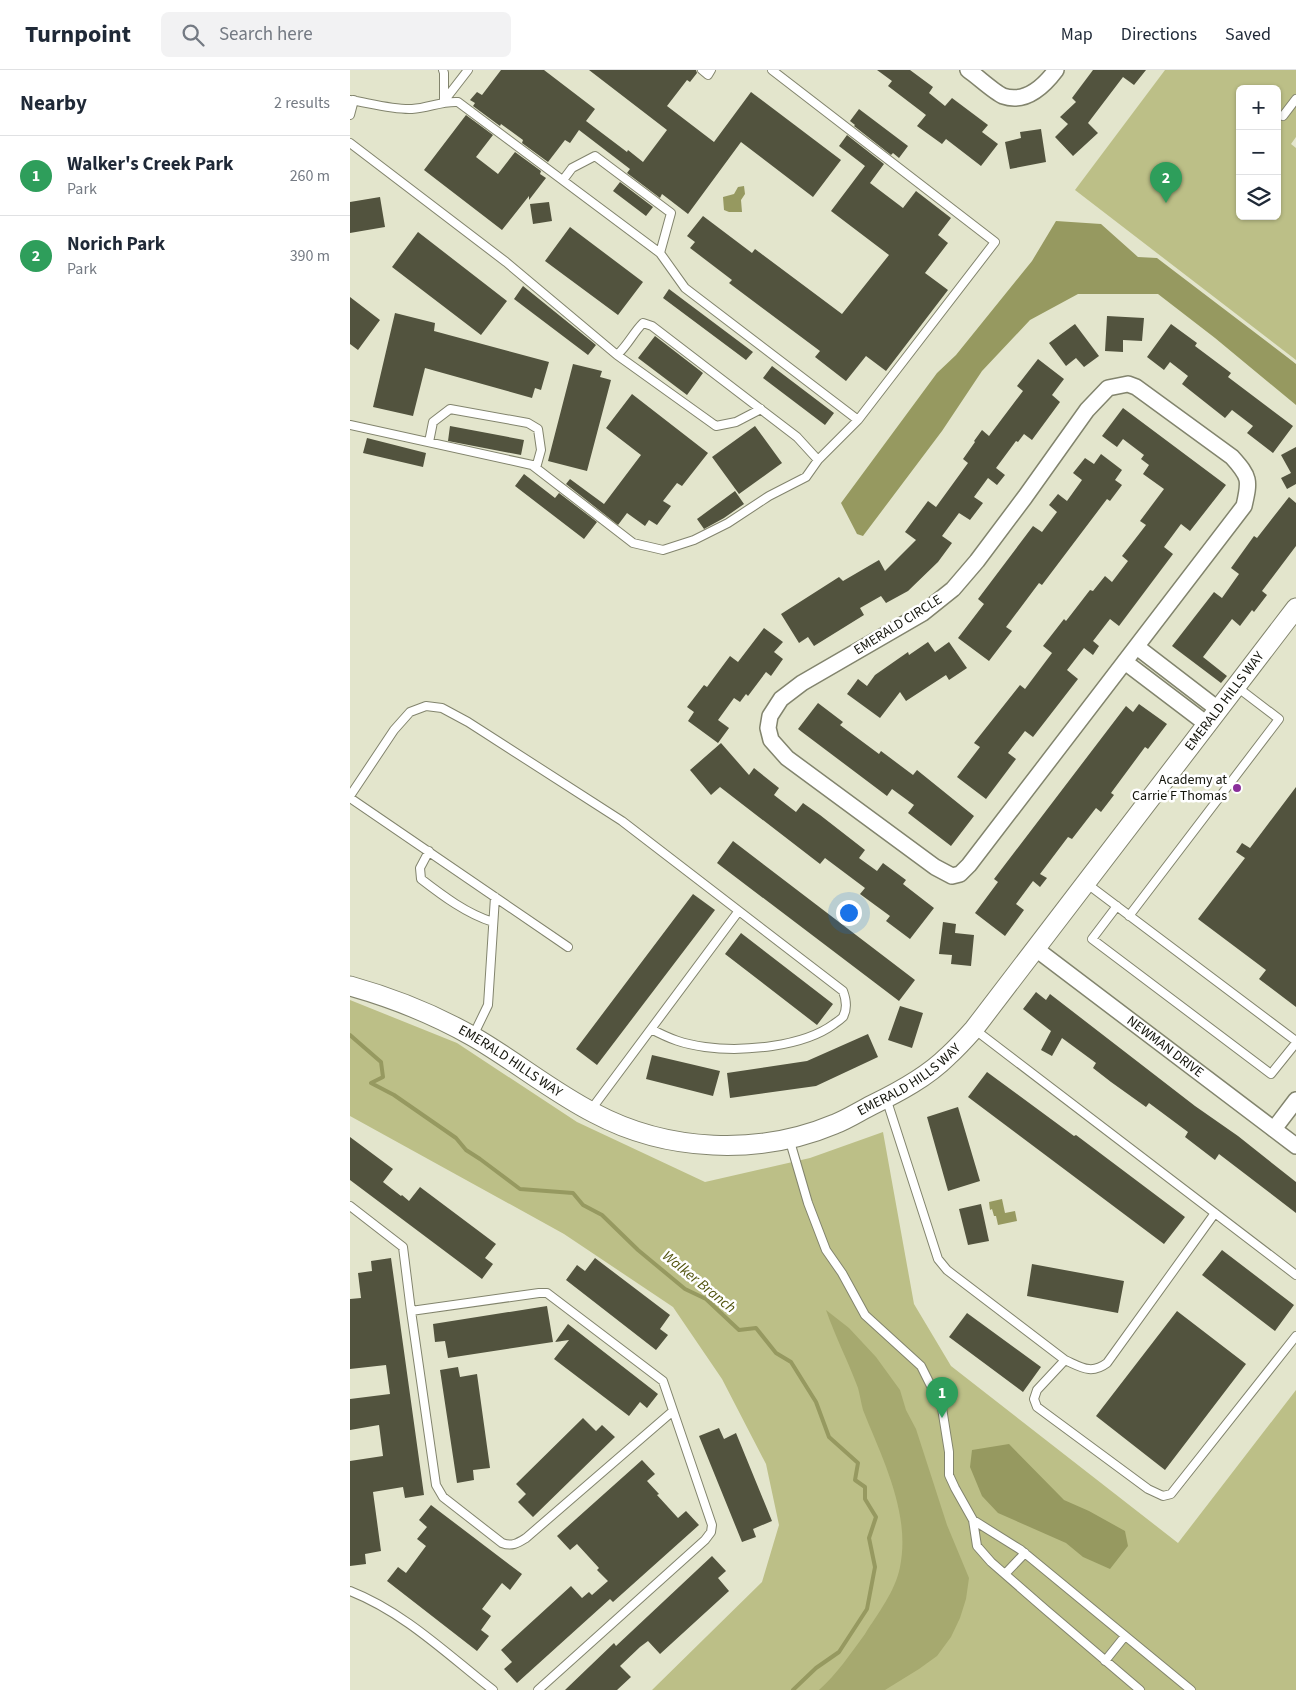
<!DOCTYPE html>
<html lang="en">
<head>
<meta charset="utf-8">
<style>
  :root { --surface:#fff; --page:#f2f2f3; --text:#1f2937; --muted:#747a83; --line:#e0e1e3; --accent:#0f766e }
  body { margin:0; font-family:"Source Sans 3",sans-serif; background:var(--page); color:var(--text) }
  .controls { position:absolute; right:15px; top:15px; display:grid; overflow:hidden; border-radius:8px; box-shadow:0 1px 4px #0004 }
  .controls button { width:45px; height:45px; display:grid; place-items:center; padding:0; border:0; border-bottom:1px solid var(--line); background:var(--surface); color:var(--text); font:25px sans-serif }
  .you { position:absolute; left:498px; top:842px; width:18px; height:18px; margin:-12px; border:4px solid #fff; border-radius:50%; background:#1a73e8; box-shadow:0 0 0 8px #1a73e833 }
  .badge { display:grid; place-items:center; width:32px; height:32px; border-radius:50%; background:var(--accent); color:#fff; font-size:16px; font-weight:700 }
  .pin { position:absolute; translate:-50% -41px; filter:drop-shadow(0 1px 2px #0008) }
  .pin::after { content:''; position:absolute; top:26px; width:18px; height:15px; background:inherit; clip-path:polygon(0 0,100% 0,50% 100%) }
  .list { margin:0; padding:0; list-style:none }
  h2 { display:flex; justify-content:space-between; align-items:center; height:65px; margin:0; padding:0 20px; font-size:21px }
  h2 small { font-size:16px; font-weight:400; color:var(--muted) }
  .list li { display:grid; grid-template-columns:32px 1fr auto; gap:15px; align-items:center; box-sizing:border-box; height:80px; padding:0 20px; border-top:1px solid var(--line) }
  .list b { display:block; font-size:19px; white-space:nowrap }
  .list p { margin:0; font-size:16px; white-space:nowrap; color:var(--muted) }
  .list em { font-size:16px; font-style:normal; color:var(--muted) }
  .icon { flex:none; width:28px; height:28px; fill:none; stroke:currentColor; stroke-width:2; stroke-linecap:round; stroke-linejoin:round }
  .map { position:relative; flex:none; width:946px; height:1620px; overflow:hidden }
  header { display:flex; align-items:center; gap:30px; box-sizing:border-box; height:70px; padding:0 25px; background:var(--surface); border-bottom:1px solid var(--line) }
  header strong { font-size:24px }
  nav { display:flex; gap:28px; margin-inline-start:auto; font-size:18px }
  .search { width:350px; height:45px; background:var(--page); display:flex; align-items:center; gap:12px; box-sizing:border-box; padding:0 18px; border-radius:8px; color:var(--muted); font-size:19px }
  main { display:flex }
  aside { flex:1; background:var(--surface) }
  .map>svg:first-child { display:block }
</style>
</head>
<body>
<header>
<strong>Turnpoint</strong>
<div class="search"><svg class="icon" aria-label="search" viewBox="0 0 24 24"><circle cx="10" cy="10" r="6"/><path d="M15 15l6 6"/></svg>Search here</div>
<nav><a>Map</a><a>Directions</a><a>Saved</a></nav>
</header>
<main>
<aside>
<h2>Nearby<small>2 results</small></h2>
<ul class="list">
<li><span class="badge" style="background:#2e9e5b">1</span><div><b>Walker's Creek Park</b><p>Park</p></div><em>260 m</em></li>
<li><span class="badge" style="background:#2e9e5b">2</span><div><b>Norich Park</b><p>Park</p></div><em>390 m</em></li>
</ul>
</aside>
<div class="map">
<svg width="946" height="1620" viewBox="0 0 946 1620">
  <rect width="100%" height="100%" fill="#e3e5cc"/>
  <path fill="#bcbf87" fill-rule="evenodd" d="M815 0H946V67L941 74 946 78V290L725 120ZM890 19H927V146H890Z
    M0 930 107 973 227 1052 355 1112 460 1088 533 1062 564 1234 601 1296 828 1473 946 1320V1620H302L412 1512 429 1455 416 1394 372 1309 323 1237 214 1164 0 1046Z"/>
  <path fill="#a6a96f" d="M476 1240 499 1258 526 1287 550 1320 556 1340 566 1359 597 1455 619 1508 616 1529 610 1548 601 1567 587 1586 569 1599 535 1620H469C487 1604 501 1583 515 1564 528 1543 545 1522 550 1497 561 1443 532 1388 513 1340 511 1333 510 1325 508 1318 498 1291 485 1266 476 1240Z"/>
  <path fill="#969960" d="M394 116 395 124 391 130 392 142H379L374 140 373 127 384 124 388 117Z
    M706 151 751 154 788 187 807 188 937 287 946 294V335L865 268 808 224H728L680 250 632 301 592 361 513 466 507 464 491 433 587 303 606 285 682 191Z
    M652 1129 655 1143 665 1141 667 1151 648 1155 646 1146H644L642 1139 640 1140 639 1132Z
    M659 1374 714 1430 739 1441 775 1461 778 1476 760 1499 733 1487 716 1473 648 1443 632 1426 620 1397 622 1380Z"/>
  <g fill="none" stroke-linecap="round" stroke-linejoin="round">
    <path stroke="#969960" stroke-width="4" d="M0 965 31 992 33 1007 21 1013 44 1025 106 1068 116 1080 130 1089 170 1119 223 1123 233 1135 252 1145 288 1180 335 1219 356 1229 389 1260 406 1258 426 1283 441 1292 466 1332 479 1367 508 1393 505 1410 515 1417V1429L526 1447 519 1468 525 1497 517 1539 489 1582 466 1598 443 1620"/>
  </g>
  <path fill="#52533e" d="M151 0H194L245 39 236 51 277 82 278 80 293 92 317 60 239 0H346L347 3 340 12 337 10 317 36 364 72 401 22 491 90 463 127 391 72 338 144 312 124 310 128 277 103 280 99 229 60 220 73 215 70 198 92 172 73 173 70 151 54 150 56 123 36 125 33 120 30 127 22 132 25Z
    M527 0H560L583 17 579 23 595 36 602 28 638 55 632 62 648 74 631 96 596 69 592 74 567 56 576 45 538 16 542 11Z
    M743 0H796L784 15 773 7 738 53 748 63 723 86 705 67 718 54 710 47 726 32 722 28Z
    M509 39 558 76 549 88 543 83 541 85 504 56 505 55 500 51Z
    M116 45 143 65 126 87 148 104 165 82 191 101 190 104 196 108 179 130V126L152 160 74 100Z
    M691 59 696 92 660 99 655 72 671 68 670 62Z
    M497 65 534 94 520 113 553 138 566 121 601 148 588 165 598 173 575 203 598 220 536 301 516 286 496 311 465 287 470 281 379 213 382 210 340 178 345 172 337 166 353 146 402 183 405 179 492 244 539 185 481 141 515 96 489 76Z
    M270 112 303 137 296 146 263 121Z
    M30 127 35 157 0 163V132Z
    M199 132 202 151 183 154 180 134Z
    M220 157 293 212 268 245 195 191Z
    M68 162 157 231 131 265 42 197Z
    M173 216 246 275 238 285 164 229Z
    M319 219 403 282 396 290 313 228Z
    M0 227 30 250 8 280 0 274Z
    M45 243 85 253 84 261 199 292 191 320 185 318 182 328 75 298 63 346 23 337Z
    M757 246 794 248 792 271 773 270V282L755 281Z
    M725 254 749 286 734 297 726 288 716 296 699 273Z
    M821 254 847 273 845 276 881 303 878 307 943 356 923 383 897 363 903 356 882 340 875 348 832 314 838 306 820 292 814 300 797 287Z
    M305 266 353 303 337 325 288 288Z
    M688 289 714 309 702 325 710 332 682 370 674 364 668 372 666 371 646 398 655 405 647 415 638 408 624 427 633 433 620 450 609 443 592 466 602 473 588 492 558 521 536 533 531 526 510 538 514 545 464 576 458 567 449 573 431 544 489 507 493 511 529 490 535 501 566 470 555 462 578 431 586 437 618 393 613 389 625 372 624 371 632 360 639 366 673 321 667 316Z
    M223 294 252 301 250 307 261 310 237 401 198 391Z
    M422 296 484 343 475 355 413 308Z
    M282 324 358 383 332 416 327 413 313 431 321 436 307 455 299 450 295 456 277 443 268 455 216 414 220 409 254 434 291 385 256 358Z
    M773 338 876 415 840 461 831 454 814 477 823 484 769 556 760 549 743 571 749 576 743 585 734 578 717 600 728 609 683 667 675 661 658 683 666 689 636 729 607 707 630 677 624 673 670 615 675 619 702 583 693 576 714 549 716 551 740 520 743 521 755 506 762 512 778 491 772 486 796 455 790 451 814 419 793 404 799 395 791 389 794 385 773 369 767 377 752 366Z
    M100 356 174 370 171 385 98 371Z
    M405 356 432 393 389 424 362 387Z
    M17 368 76 383 73 397 13 383Z
    M946 377V414L937 419 931 408 941 403 931 385Z
    M751 384 772 400 765 410 772 415 760 431 757 429 692 515 689 513 656 557 662 561 639 591 608 568 634 534 628 529 683 456 692 462 707 442 699 435 708 424 717 431 732 410 723 403 735 388 744 394Z
    M174 404 205 428 209 423 247 452 234 469 165 416Z
    M385 421 394 434 374 448 354 459 347 449Z
    M939 427 946 433V476L912 521 917 525 904 542 902 540 890 556 882 549 853 587 877 606 871 613 822 576 864 522 872 528 889 504 881 498 904 466 907 468Z
    M414 558 433 572 424 582 433 589 421 606 416 602 398 626 396 624 390 632 384 628 368 650 379 658 368 673 338 651 344 642 337 637 354 615 357 617 380 586 388 592Z
    M578 572 585 582 599 572 617 598 599 610 596 605 556 631 550 622 530 648 497 624 508 609 517 616 525 605 558 582 559 585Z
    M468 633 493 652 490 655 529 684 531 681 563 705 567 700 624 746 601 776 558 743 564 735 542 719 537 726 448 659Z
    M789 634 817 654 798 679 795 677 761 723 764 725 751 742 746 738 722 769 718 767 690 804 697 808 690 817 683 811 666 834 674 840 655 866 625 843 648 812 644 809 776 636 783 642Z
    M371 673 399 705 404 698 429 718 424 725 446 742 453 733 470 745 515 780 509 788 527 801 533 793 556 810 553 814 584 838 560 869 536 851 540 846 510 824 515 818 475 788 470 794 370 717 361 725 340 700Z
    M946 717V937L909 909 916 900 848 849 895 788 886 782 892 773 900 778Z
    M383 771 565 910 549 931 367 793Z
    M343 824 365 840 247 995 226 979Z
    M593 852 606 854 605 863 624 865 621 896 601 894 602 885 589 884Z
    M391 863 483 934 467 955 375 884Z
    M686 922 696 930 700 924 845 1036 888 1066 946 1112V1143L869 1084 865 1090 835 1067 838 1062 799 1033 796 1037 761 1012 743 998 746 993 712 968 702 986 691 980 701 961 673 939Z
    M550 936 573 943 562 978 538 970Z
    M518 964 528 987 466 1016 380 1028 377 1003 457 991Z
    M302 985 370 1001 363 1026 296 1009Z
    M637 1002 724 1066 726 1065 835 1147 814 1174 618 1027Z
    M608 1037 630 1111 598 1121 577 1047Z
    M0 1067 43 1099 33 1112 51 1126 52 1125 59 1131 70 1117 146 1174 135 1188 143 1194 132 1209 0 1110Z
    M631 1134 639 1171 618 1175 609 1139Z
    M872 1180 944 1235 925 1261 852 1205Z
    M41 1188 74 1425 55 1428 53 1417 23 1422 31 1481 15 1484 16 1494 0 1496V1391L33 1386 29 1355 0 1360V1329L40 1324 36 1295 0 1299V1229L11 1228 8 1203 22 1201 21 1191Z
    M245 1188 320 1245 310 1259 318 1265 306 1280 216 1210 227 1195 235 1201Z
    M682 1194 774 1211 768 1243 677 1226Z
    M197 1236 203 1272 98 1288 95 1271 85 1272 83 1254Z
    M827 1241 896 1294 815 1400 746 1346Z
    M617 1243 691 1297 673 1322 599 1267Z
    M218 1254 308 1324 297 1338 290 1332 279 1346 204 1289 219 1270 205 1272Z
    M108 1297 110 1307 127 1304 140 1398 123 1400 124 1410 107 1413 90 1300Z
    M233 1348 246 1361 252 1355 265 1367 183 1447 168 1432 176 1424 166 1414Z
    M369 1358 374 1369 386 1363 422 1451 403 1459 406 1467 392 1472 349 1366Z
    M292 1390 305 1404 297 1411 309 1424 307 1425 328 1448 336 1441 349 1455 263 1532 260 1529 167 1613 154 1599 162 1592 151 1580 221 1516 232 1528 239 1522 242 1525 258 1511 247 1500 249 1498 227 1474 220 1480 207 1466Z
    M81 1435 172 1504 160 1520 152 1513 132 1539 141 1546 131 1560 139 1566 127 1581 37 1511 48 1497 56 1503 76 1476 67 1469 77 1457 69 1450Z
    M362 1486 376 1501 368 1508 379 1521 310 1584 298 1571 290 1577 270 1596 281 1607 267 1620H215L264 1573 266 1576Z"/>
  <g fill="none" stroke-linecap="round" stroke-linejoin="round">
    <defs>
      <path id="service" d="M93 0 94 3V31
        M352 0 358 5 361 0
        M0 30C19 33 43 40 62 39 79 38 91 31 108 32L310 183 335 218 508 350 645 172 422 0
        M94 31 118 0
        M0 45 4 30
        M933 46 946 29
        M0 73 156 192 267 285C278 275 283 263 293 253L302 256 447 367 468 390 456 407 419 426 378 453 344 470 313 480 283 473 182 395 0 355
        M213 110 222 98 245 86 321 143 310 183
        M267 285 366 356 386 352 411 339
        M79 372 83 352 100 339 178 353 188 359 191 380 186 398
        M468 390 508 350
        M0 726 44 660 60 642 76 636 92 638 118 652 272 751 493 921C496 929 498 938 493 947 491 949 487 952 484 954 453 977 393 982 355 977 333 974 320 969 301 959
        M0 728 218 877
        M79 781 70 798 71 809C93 826 117 844 143 852
        M736 813 946 971
        M767 836 742 869 921 1004 946 973
        M779 846 929 649 887 617
        M624 959 946 1205
        M123 966 138 935 145 827
        M536 1028 588 1189 597 1200 715 1290C731 1297 741 1305 757 1293L865 1143
        M240 1041 388 842
        M439 1068 458 1133 476 1180 492 1203 515 1245 571 1296 592 1338 599 1382V1405L605 1418 623 1450 627 1476 641 1492 696 1540 790 1620
        M0 1136 53 1177 61 1241
        M715 1290 687 1320 684 1329 687 1337 798 1419 813 1426 821 1424 946 1266
        M623 1450 671 1480 841 1620
        M655 1504 675 1483
        M0 1521C54 1542 98 1585 143 1620
        M755 1591 775 1566
        M188 1620 355 1470 361 1462 362 1455 313 1311 197 1223H189L61 1241 86 1415 93 1427 152 1473C162 1477 168 1473 176 1468L323 1341"/>
      <g id="minor">
        <path d="M618 0C627 6 644 22 653 26 676 34 694 16 706 0"/>
        <path d="M778 314 786 317 882 387C900 407 900 410 894 436L619 795 610 804 602 806 585 797 437 688 421 670 418 658 420 646 431 629 452 613 573 543 603 519 627 491 675 427 737 340 758 318Z"/>
        <path d="M787 577 869 640"/>
        <path d="M775 592 858 655"/>
        <path id="s1" d="M686 879 946 1076"/>
        <path d="M924 1059 946 1030"/>
      </g>
      <g id="tertiary">
        <path id="s2" d="M0 916C43 928 83 944 122 966 164 990 201 1021 244 1043 317 1082 409 1086 485 1054 498 1049 510 1041 522 1035 549 1022 577 1007 598 986 608 977 616 968 624 959L946 538"/>
      </g>
    </defs>
    <use href="#service" stroke="#82846d" stroke-width="10"/>
    <use href="#minor" stroke="#82846d" stroke-width="18"/>
    <use href="#tertiary" stroke="#82846d" stroke-width="21"/>
    <use href="#service" stroke="#fff" stroke-width="8"/>
    <use href="#minor" stroke="#fff" stroke-width="15"/>
    <use href="#tertiary" stroke="#fff" stroke-width="19"/>
  </g>
  <circle fill="#8a2f9a" stroke="#fff" stroke-width="2" cx="887" cy="718" r="5"/>
  <g text-anchor="middle" dominant-baseline="central" stroke-width="5" stroke-linejoin="round" paint-order="stroke">
    <g font-size="14" fill="#13140b" stroke="#fff">
      <text transform="translate(548 555) rotate(-32)">EMERALD CIRCLE</text>
      <text stroke="none"><textPath href="#s2" startOffset="1108">EMERALD HILLS WAY</textPath></text>
      <text stroke="none"><textPath href="#s1" startOffset="162">NEWMAN DRIVE</textPath></text>
      <text stroke="none"><textPath href="#s2" startOffset="178">EMERALD HILLS WAY</textPath></text>
      <text stroke="none"><textPath href="#s2" startOffset="612">EMERALD HILLS WAY</textPath></text>
    </g>
    <g font-size="14" fill="#13140b" stroke="#fff" text-anchor="end">
      <text x="877" y="710">Academy at<tspan x="877" dy="16">Carrie F Thomas</tspan></text>
    </g>
    <g font-size="15" font-style="italic" fill="#52540e" stroke="#fff">
      <text transform="translate(349 1212) rotate(39)">Walker Branch</text>
    </g>
  </g>
</svg>
<div class="controls">
<button>+</button>
<button>−</button>
<button><svg class="icon" aria-label="layers" viewBox="0 0 24 24"><path d="M12 4l9 5-9 5-9-5zM3 14l9 5 9-5"/></svg></button>
</div>
<div class="you"></div>
<div class="pin badge" style="left:592px;top:1348px;background:#2e9e5b">1</div>
<div class="pin badge" style="left:816px;top:133px;background:#2e9e5b">2</div>
</div>
</main>
</body>
</html>
